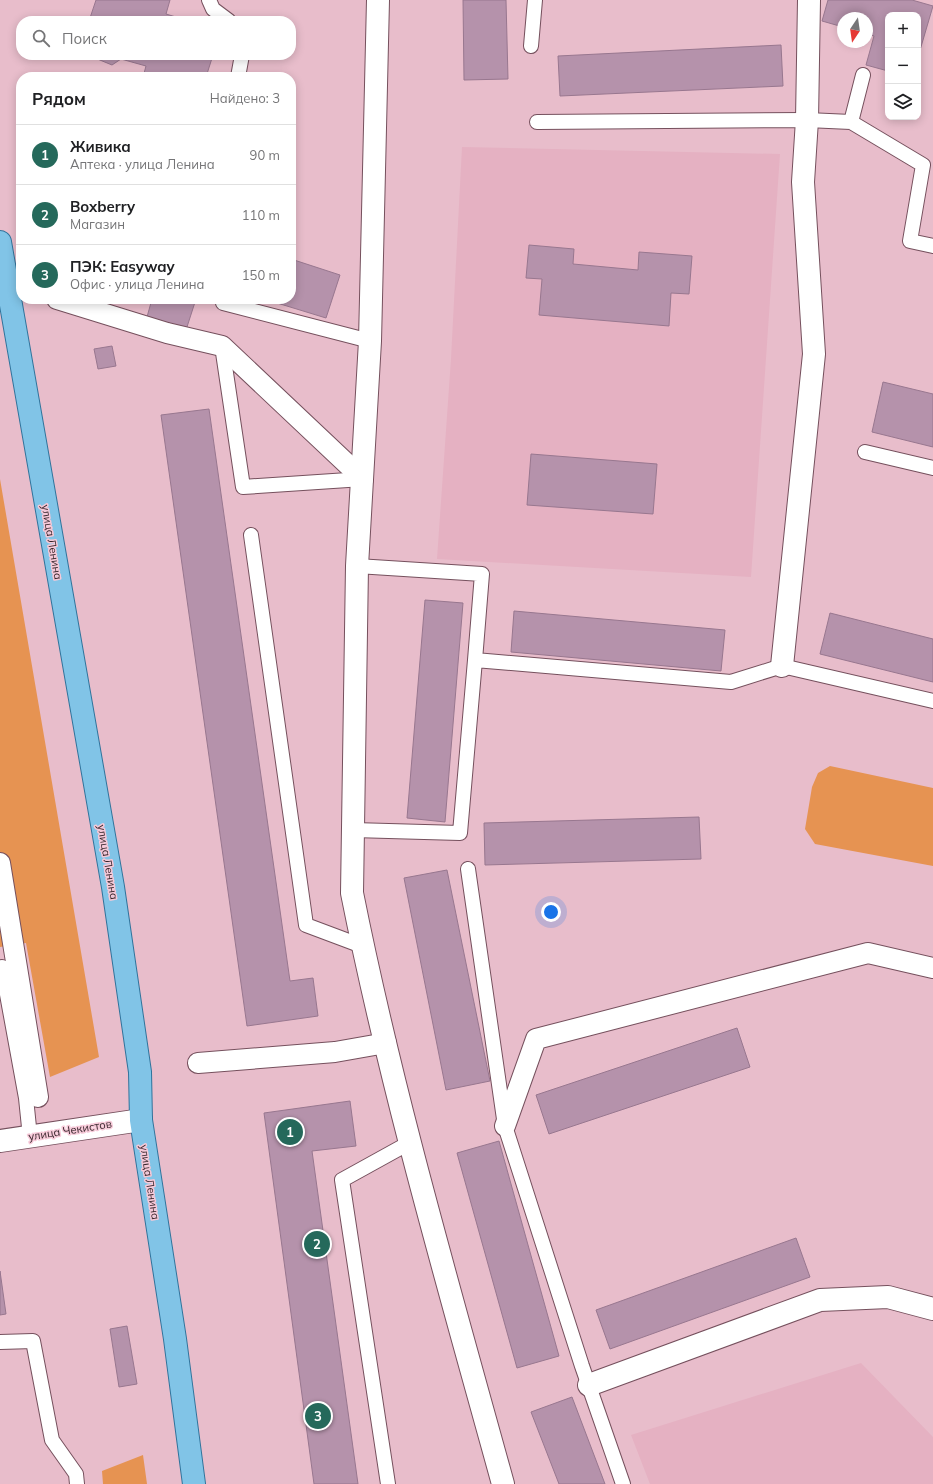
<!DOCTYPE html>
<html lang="ru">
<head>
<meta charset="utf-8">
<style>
  :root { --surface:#fff; --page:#f6f6f6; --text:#202124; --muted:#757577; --line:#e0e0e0; --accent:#25695b }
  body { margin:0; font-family:Mulish,sans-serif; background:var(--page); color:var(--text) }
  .controls { position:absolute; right:12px; top:12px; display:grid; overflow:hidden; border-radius:8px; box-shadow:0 2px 10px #0003 }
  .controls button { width:36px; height:36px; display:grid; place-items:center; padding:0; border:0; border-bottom:1px solid var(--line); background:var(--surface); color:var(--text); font:20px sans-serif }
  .compass { position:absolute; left:837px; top:12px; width:36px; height:36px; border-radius:50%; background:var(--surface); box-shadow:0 2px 10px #0003; rotate:193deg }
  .you { position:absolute; left:551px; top:912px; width:14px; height:14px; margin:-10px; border:3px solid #fff; border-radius:50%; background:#1a73e8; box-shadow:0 0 0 6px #1a73e833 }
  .badge { display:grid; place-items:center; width:26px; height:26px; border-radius:50%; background:var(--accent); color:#fff; font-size:13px; font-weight:700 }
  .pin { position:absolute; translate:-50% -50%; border:2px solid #fff; box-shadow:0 1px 4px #0006 }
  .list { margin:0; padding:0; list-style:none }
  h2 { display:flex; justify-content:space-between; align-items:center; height:52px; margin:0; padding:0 16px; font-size:17px }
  h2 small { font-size:13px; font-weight:400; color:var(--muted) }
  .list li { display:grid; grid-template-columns:26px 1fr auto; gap:12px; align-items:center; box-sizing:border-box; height:60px; padding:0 16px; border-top:1px solid var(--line) }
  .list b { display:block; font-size:15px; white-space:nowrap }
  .list p { margin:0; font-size:13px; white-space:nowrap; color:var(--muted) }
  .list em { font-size:13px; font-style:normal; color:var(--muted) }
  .icon { flex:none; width:22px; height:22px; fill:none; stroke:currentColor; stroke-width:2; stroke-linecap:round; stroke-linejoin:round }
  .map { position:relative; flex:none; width:933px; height:1484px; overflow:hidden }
  .search { position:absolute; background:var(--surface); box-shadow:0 2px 10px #0003; left:16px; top:16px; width:280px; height:44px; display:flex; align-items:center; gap:10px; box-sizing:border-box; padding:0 14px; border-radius:16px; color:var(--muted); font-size:15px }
  .panel { position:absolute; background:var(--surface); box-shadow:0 2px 10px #0003; left:16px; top:72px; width:280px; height:232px; border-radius:16px }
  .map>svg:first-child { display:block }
</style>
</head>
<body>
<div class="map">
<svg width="933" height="1484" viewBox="0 0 933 1484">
  <rect width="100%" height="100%" fill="#e8bdcb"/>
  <path fill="#e5b1c2" d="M462 147 780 154 751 577 437 559 451 359Z
    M861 1363 933 1437V1484H650L631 1435Z"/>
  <path fill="#e69352" d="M0 479 99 1057 50 1077 26 943 0 947Z
    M830 766 933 788V866L815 844 805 829 812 787 818 773Z
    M143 1455 147 1484H103L102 1471Z"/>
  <path fill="#b592ab" stroke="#98778f" d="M96 0H170L166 14 189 21H89Z
    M463 0H506L508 79 464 80Z
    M828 0H912L933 6 918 57V15H888V71L866 65 874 36 867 34V18H843V27L822 21Z
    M781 45 783 86 560 96 558 56Z
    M93 55H213L206 77H143L146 66 121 59 112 65 95 58Z
    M529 245 574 249 573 264 638 270 639 252 692 256 689 294 671 293 669 326 539 315 542 279 526 278Z
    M291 259 340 275 326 318 264 299H291Z
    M152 299H196L186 330 147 317Z
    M112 346 116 366 98 369 94 349Z
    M883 382 933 394V447L872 432Z
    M209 409 290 981 313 978 318 1016 247 1026 161 415Z
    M531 454 657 464 653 514 527 505Z
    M425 600 463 603 445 822 407 818Z
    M514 611 725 630 721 671 511 652Z
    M830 613 933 639V682L820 654Z
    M699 817 701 859 485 865 484 823Z
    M447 870 490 1081 446 1090 404 878Z
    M737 1028 750 1067 549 1134 536 1095Z
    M350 1101 356 1146 312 1151 358 1484H314L264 1113Z
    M499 1141 559 1356 517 1368 457 1153Z
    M796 1238 810 1277 610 1349 596 1310Z
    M0 1271 6 1314 0 1315Z
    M127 1326 137 1384 119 1387 110 1329Z
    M572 1397 605 1484H559L531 1412Z"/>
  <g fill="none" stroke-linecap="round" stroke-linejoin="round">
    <defs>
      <path id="service" d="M209 0 213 9 229 21
        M531 46 535 0
        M238 77 242 55
        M537 122 807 120 851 122 923 165 910 241 933 246
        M851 122 863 75
        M224 299 223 303 370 341
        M222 346 243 487 363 479
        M865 452 933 468
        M251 535 306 925 362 946
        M357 566 482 574 475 660 731 682 782 666 933 701
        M353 830 460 833 475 660
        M468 869 505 1126 582 1366 623 1484
        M0 968 2 967 26 1098 30 1137
        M0 1342 33 1341 52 1440 76 1474 77 1484
        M388 1484 342 1180 409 1143"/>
      <path id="pedestrian" d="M57 299 167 333 222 346 363 479
        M0 863 38 1097
        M198 1063 335 1052 386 1043
        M505 1126 536 1039 868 953 933 968"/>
      <path id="minor" d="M378 0 370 341 357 566 352 893C392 1093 449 1288 503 1484
        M782 666 814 354 803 182 807 120 809 0
        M589 1385 820 1300 888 1297 933 1309"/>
      <path id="tertiary" d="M0 1141 141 1120"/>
      <path id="primary" d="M0 242 113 887 140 1072 141 1120 175 1339 194 1484"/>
    </defs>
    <use href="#service" stroke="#75505d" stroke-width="16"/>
    <use href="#pedestrian" stroke="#75505d" stroke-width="22"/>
    <use href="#minor" stroke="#75505d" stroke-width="24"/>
    <use href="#tertiary" stroke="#75505d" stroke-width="24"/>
    <use href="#primary" stroke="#30739b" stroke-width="24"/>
    <use href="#service" stroke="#fff" stroke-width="14"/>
    <use href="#pedestrian" stroke="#fff" stroke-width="20"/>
    <use href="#minor" stroke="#fff" stroke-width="22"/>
    <use href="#tertiary" stroke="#fff" stroke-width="22"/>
    <use href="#primary" stroke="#81c4e7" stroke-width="22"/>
  </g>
  <g text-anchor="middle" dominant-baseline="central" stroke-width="3" stroke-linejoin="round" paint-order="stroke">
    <g font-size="11" fill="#36252b" stroke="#f6c9d8">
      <text transform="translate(52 542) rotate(80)">улица Ленина</text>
      <text transform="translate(108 862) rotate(80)">улица Ленина</text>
      <text transform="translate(70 1130) rotate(-9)">улица Чекистов</text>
      <text transform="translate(150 1182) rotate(81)">улица Ленина</text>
    </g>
  </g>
</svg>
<div class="controls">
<button>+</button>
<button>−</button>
<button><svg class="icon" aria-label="layers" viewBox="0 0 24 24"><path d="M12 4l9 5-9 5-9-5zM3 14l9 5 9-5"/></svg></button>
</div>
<svg class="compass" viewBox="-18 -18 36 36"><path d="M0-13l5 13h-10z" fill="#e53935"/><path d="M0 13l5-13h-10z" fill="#757577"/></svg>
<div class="you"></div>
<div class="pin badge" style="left:290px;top:1132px">1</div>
<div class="pin badge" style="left:317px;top:1244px">2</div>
<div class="pin badge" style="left:318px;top:1416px">3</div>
<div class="search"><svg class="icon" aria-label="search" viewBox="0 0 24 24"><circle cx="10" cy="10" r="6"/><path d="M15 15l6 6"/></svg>Поиск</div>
<section class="panel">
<h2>Рядом<small>Найдено: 3</small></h2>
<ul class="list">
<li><span class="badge">1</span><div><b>Живика</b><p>Аптека · улица Ленина</p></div><em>90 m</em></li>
<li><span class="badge">2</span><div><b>Boxberry</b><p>Магазин</p></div><em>110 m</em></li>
<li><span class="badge">3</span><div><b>ПЭК: Easyway</b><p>Офис · улица Ленина</p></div><em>150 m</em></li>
</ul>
</section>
</div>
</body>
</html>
